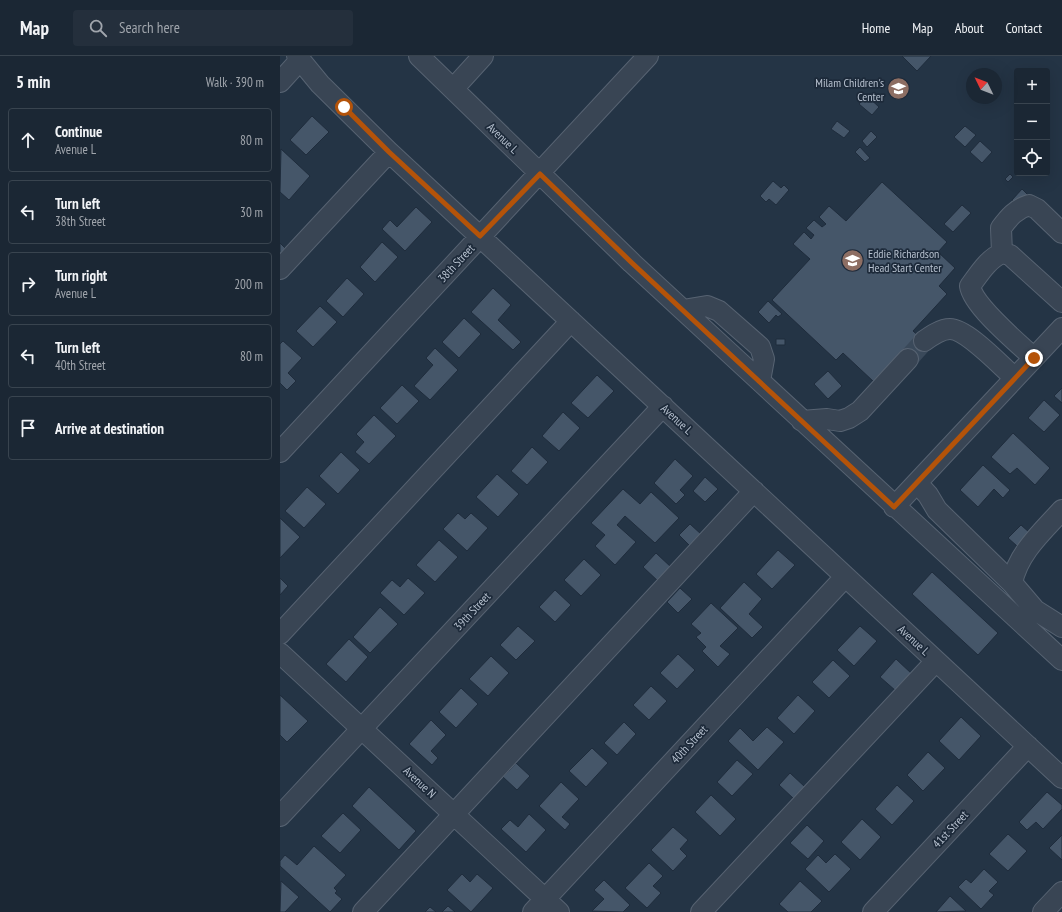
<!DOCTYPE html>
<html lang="en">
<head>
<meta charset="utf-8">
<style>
  :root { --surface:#1b2734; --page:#242f3c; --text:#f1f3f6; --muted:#a0a5ac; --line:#39444f }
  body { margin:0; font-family:"PT Sans Narrow",sans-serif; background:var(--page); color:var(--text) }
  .controls { position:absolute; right:12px; top:12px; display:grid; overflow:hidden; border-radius:4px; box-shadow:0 4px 16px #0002 }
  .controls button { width:36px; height:36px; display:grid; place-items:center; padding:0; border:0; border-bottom:1px solid var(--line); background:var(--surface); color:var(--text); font:20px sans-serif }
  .compass { position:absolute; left:686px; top:12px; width:36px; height:36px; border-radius:50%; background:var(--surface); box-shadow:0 4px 16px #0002; rotate:313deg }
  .stop { position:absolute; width:12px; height:12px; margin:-9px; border:3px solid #b45309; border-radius:50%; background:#fff }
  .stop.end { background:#b45309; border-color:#fff; box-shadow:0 1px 4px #0008 }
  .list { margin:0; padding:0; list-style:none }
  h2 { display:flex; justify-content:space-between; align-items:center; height:52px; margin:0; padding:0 16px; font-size:17px }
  h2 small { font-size:13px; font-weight:400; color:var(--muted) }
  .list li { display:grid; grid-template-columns:26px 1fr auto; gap:12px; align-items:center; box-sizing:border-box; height:64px; margin:0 8px 8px; padding:0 8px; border:1px solid var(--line); border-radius:4px }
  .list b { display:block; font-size:15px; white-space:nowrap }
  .list p { margin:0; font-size:13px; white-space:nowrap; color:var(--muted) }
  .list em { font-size:13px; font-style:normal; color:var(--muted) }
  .icon { flex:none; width:22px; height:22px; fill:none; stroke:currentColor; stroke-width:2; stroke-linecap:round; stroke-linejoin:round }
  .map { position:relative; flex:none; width:782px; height:856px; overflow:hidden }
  header { display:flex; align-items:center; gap:24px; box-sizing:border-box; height:56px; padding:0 20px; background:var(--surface); border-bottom:1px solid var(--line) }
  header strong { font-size:19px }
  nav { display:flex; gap:22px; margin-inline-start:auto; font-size:14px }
  .search { width:280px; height:36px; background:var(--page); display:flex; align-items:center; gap:10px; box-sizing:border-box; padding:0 14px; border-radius:4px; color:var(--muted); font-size:15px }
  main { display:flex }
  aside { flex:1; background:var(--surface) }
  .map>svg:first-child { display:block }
</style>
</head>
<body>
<header>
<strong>Map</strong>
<div class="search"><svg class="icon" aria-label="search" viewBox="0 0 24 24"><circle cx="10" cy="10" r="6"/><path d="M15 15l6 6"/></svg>Search here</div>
<nav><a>Home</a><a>Map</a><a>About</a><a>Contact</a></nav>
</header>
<main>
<aside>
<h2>5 min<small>Walk · 390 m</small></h2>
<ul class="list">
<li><svg class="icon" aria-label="ahead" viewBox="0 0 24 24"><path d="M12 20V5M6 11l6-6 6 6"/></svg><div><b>Continue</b><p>Avenue L</p></div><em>80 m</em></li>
<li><svg class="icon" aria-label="left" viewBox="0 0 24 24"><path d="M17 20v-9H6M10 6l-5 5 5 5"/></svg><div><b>Turn left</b><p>38th Street</p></div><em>30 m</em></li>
<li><svg class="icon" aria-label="right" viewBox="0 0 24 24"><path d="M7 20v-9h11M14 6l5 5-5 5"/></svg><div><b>Turn right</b><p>Avenue L</p></div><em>200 m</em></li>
<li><svg class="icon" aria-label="left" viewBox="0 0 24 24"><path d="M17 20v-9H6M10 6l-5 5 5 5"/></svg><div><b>Turn left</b><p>40th Street</p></div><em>80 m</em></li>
<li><svg class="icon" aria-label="arrive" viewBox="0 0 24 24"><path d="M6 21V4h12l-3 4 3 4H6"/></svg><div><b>Arrive at destination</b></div></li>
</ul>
</aside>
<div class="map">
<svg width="782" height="856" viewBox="0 0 782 856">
  <rect width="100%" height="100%" fill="#243445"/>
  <path fill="#455669" stroke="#1f2c3c" d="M622 0H651L637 15Z
    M587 40 599 51 592 59 579 48Z
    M32 60 49 76 26 99 10 84Z
    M557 65 570 75 564 82 551 73Z
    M685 70 696 79 685 91 674 81Z
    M591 75 597 81 587 91 582 85Z
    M700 85 712 96 702 107 690 96Z
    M580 91 590 102 585 106 575 96Z
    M1 93 30 120 9 144 0 136Z
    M730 118 733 121 728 126 725 123Z
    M493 125 501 132 504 129 509 134 496 149 489 143 486 146 480 140Z
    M602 126 667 186 658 196 675 212 659 230 667 238 633 275 651 291 635 309 594 326 563 297 556 304 492 244 530 203 513 188 524 176 531 183 534 179 526 172 534 164 542 171 546 168 539 161 549 150 566 165Z
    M742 133 748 139 738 150 732 144Z
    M682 149 691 157 673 176 664 168Z
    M136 151 152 166 125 195 102 173 110 164 117 171Z
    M102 186 118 201 95 226 80 211Z
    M0 187 5 192 0 198Z
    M67 222 84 238 63 261 46 245Z
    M213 232 231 249 218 264 241 286 233 294 191 256Z
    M488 245 502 258 498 261 496 259 489 267 478 256Z
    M40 250 57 266 33 291 16 275Z
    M184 262 201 278 179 302 162 286Z
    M496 283H505V289H496Z
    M3 285 22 302 8 317 16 325 7 334 0 327V288Z
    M155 292 178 314 150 344 134 330 153 309 146 302Z
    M548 315 562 330 548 343 534 328Z
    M317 319 334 335 308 362 291 347Z
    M122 329 139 345 117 368 100 352Z
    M782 332V347L774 340Z
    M764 344 780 359 764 376 748 362Z
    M283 356 300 372 279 395 262 380Z
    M94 359 116 380 89 408 75 396 84 386 76 378Z
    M733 377 770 412 755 429 737 412 730 418 711 401Z
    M252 391 268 406 247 429 231 415Z
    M61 396 80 414 58 438 39 420Z
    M395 403 413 420 400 434 405 439 396 448 374 427Z
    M703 409 730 434 723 442 714 433 698 451 680 434Z
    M217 418 239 438 218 461 196 441Z
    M425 421 438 433 425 446 413 435Z
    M27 431 46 448 24 472 5 455Z
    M343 433 360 448 371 436 399 462 375 487 345 460 337 469 356 486 335 509 315 490 325 479 311 467Z
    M178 457 185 463 191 457 208 472 187 495 163 473Z
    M0 462 20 481 0 502Z
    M410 468 422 479 411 491 399 479Z
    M741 469 750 477 737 490 728 482Z
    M159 484 178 501 155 526 136 509Z
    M498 494 515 509 492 533 476 518Z
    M376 497 392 512 379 526 363 511Z
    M304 503 321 519 301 540 284 524Z
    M652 516 718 577 698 599 632 538Z
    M0 522 8 530 0 539Z
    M128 522 145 537 124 559 100 537 112 524 120 531Z
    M464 526 482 543 469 558 483 571 472 582 440 552Z
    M400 532 412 543 398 557 387 546Z
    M275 534 291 549 275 566 259 551Z
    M431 547 458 572 440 590 450 598 438 611 422 595 426 591 416 581 421 577 411 568Z
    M100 551 118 568 90 597 73 581Z
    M238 570 255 585 236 604 220 589Z
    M580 570 597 585 574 610 557 594Z
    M69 583 88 601 66 626 46 608Z
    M398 598 415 614 397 633 380 617Z
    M211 600 229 617 208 640 189 623Z
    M616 603 632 618 616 635 600 621Z
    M553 604 570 620 549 642 532 626Z
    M371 630 387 645 369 664 353 649Z
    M181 632 198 648 176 672 159 656Z
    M0 639 28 665 7 686 0 679Z
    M518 639 535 655 514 678 497 662Z
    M681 661 701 680 679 704 659 685Z
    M151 664 166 679 151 695 158 702 152 709 129 688Z
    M344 666 356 678 337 699 324 687Z
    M487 671 504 686 478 714 448 685 460 672 473 685Z
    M312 692 328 707 306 731 289 715Z
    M648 696 665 712 643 735 627 719Z
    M457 704 473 718 452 740 437 726Z
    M236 707 250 720 237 734 223 721Z
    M510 717 525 731 514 743 499 729Z
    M281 726 299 743 282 761 290 768 285 774 259 750Z
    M617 729 634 745 612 769 595 753Z
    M89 731 136 775 119 794 72 750Z
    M767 736 782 749V753L763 773 756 766 747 774 739 766Z
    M431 739 456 763 440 780 415 756Z
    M63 757 81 774 60 797 41 780Z
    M249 758 266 774 246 796 221 773 230 764 238 771Z
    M582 763 601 781 580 804 561 786Z
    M527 769 544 785 528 803 510 787Z
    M393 771 408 784 400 793 407 800 393 815 371 794Z
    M728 778 747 795 728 815 709 798Z
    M782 779V804L769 792Z
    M34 790 66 819 54 832 57 835 55 837 62 843 50 856 0 810V805L5 799 17 809Z
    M555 798 571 813 549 836 525 813 538 799 546 807Z
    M369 807 383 820 373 830 381 837 367 852 345 832Z
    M704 813 718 826 709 835 714 839 701 853 678 831 686 823 691 827Z
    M182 818 190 826 197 818 213 832 191 856 167 834Z
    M324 824 350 849 343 856 312 855 324 843 314 834Z
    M1 825 19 841 5 856H0Z
    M520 825 542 845 531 856H508L499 848Z
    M670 840 686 855 656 856Z
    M168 850 175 856H162Z
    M150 851 156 856H145Z"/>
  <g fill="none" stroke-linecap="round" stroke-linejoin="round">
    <path stroke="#3a495a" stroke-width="20" stroke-dasharray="20 10" stroke-linecap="butt" d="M628 303 644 285"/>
    <defs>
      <path id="minor" d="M17 0 40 28 109 96 782 722
        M139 0 352 207 782 604
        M0 26 20 4
        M173 33 203 0
        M722 197 721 172C729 161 736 153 749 149L757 153 782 177
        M0 213 109 96
        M403 254 427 250 439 255 480 291 484 303 480 325
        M644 285C651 280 661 273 670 273 687 273 722 311 735 322
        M754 302C738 287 693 250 690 230 699 218 708 203 722 197L730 199 782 246
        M522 365 547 363 560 365 569 362 580 355 628 303
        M0 396 368 0
        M637 427 648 439 657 454 732 527 755 554 782 571
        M614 451 782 272
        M732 527C738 497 762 476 782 454
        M0 578 291 265
        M0 597 279 856
        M0 760 383 350
        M83 856 474 435
        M253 856 565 521
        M421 856 656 605
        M593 856 748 690
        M763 856 782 836"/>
    </defs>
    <use href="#minor" stroke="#576372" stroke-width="22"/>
    <use href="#minor" stroke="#394554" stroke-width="20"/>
  </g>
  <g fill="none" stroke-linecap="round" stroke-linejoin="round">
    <path stroke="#b45309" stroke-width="5" d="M64 51 109 96 200 180 260 118 352 207 614 451 754 302"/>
  </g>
  <defs>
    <symbol id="school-disc" viewBox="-11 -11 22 22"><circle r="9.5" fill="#8d6e63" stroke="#1d2a3a"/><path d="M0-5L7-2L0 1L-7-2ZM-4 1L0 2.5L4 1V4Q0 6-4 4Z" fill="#fff"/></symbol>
  </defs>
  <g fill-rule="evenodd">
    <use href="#school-disc" x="606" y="20" width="25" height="25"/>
    <use href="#school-disc" x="560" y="192" width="25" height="25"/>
  </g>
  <g text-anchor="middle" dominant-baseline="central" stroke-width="3.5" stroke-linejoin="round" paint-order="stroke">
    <g font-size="12" fill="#b6c0ce" stroke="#1d2a3a" text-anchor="end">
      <text x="604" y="26">Milam Children's<tspan x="604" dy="14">Center</tspan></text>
      <text x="588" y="197" text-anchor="start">Eddie Richardson<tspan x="588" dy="14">Head Start Center</tspan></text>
    </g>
    <g font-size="12" fill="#b6c0ce" stroke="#1d2a3a">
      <text transform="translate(223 82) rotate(44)">Avenue L</text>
      <text transform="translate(176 207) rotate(-47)">38th Street</text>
      <text transform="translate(397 363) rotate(43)">Avenue L</text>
      <text transform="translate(192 555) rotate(-47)">39th Street</text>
      <text transform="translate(634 584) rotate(43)">Avenue L</text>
      <text transform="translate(409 688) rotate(-47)">40th Street</text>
      <text transform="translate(140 726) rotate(43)">Avenue N</text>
      <text transform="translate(670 773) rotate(-47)">41st Street</text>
    </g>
  </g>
</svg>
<div class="controls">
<button>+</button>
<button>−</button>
<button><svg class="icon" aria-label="locate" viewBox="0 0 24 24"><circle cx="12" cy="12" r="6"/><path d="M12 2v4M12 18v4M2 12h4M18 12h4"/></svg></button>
</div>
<svg class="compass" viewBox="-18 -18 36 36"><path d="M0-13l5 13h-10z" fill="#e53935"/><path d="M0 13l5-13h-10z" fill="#a0a5ac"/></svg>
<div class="stop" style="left:64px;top:51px"></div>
<div class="stop end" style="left:754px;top:302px"></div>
</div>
</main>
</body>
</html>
